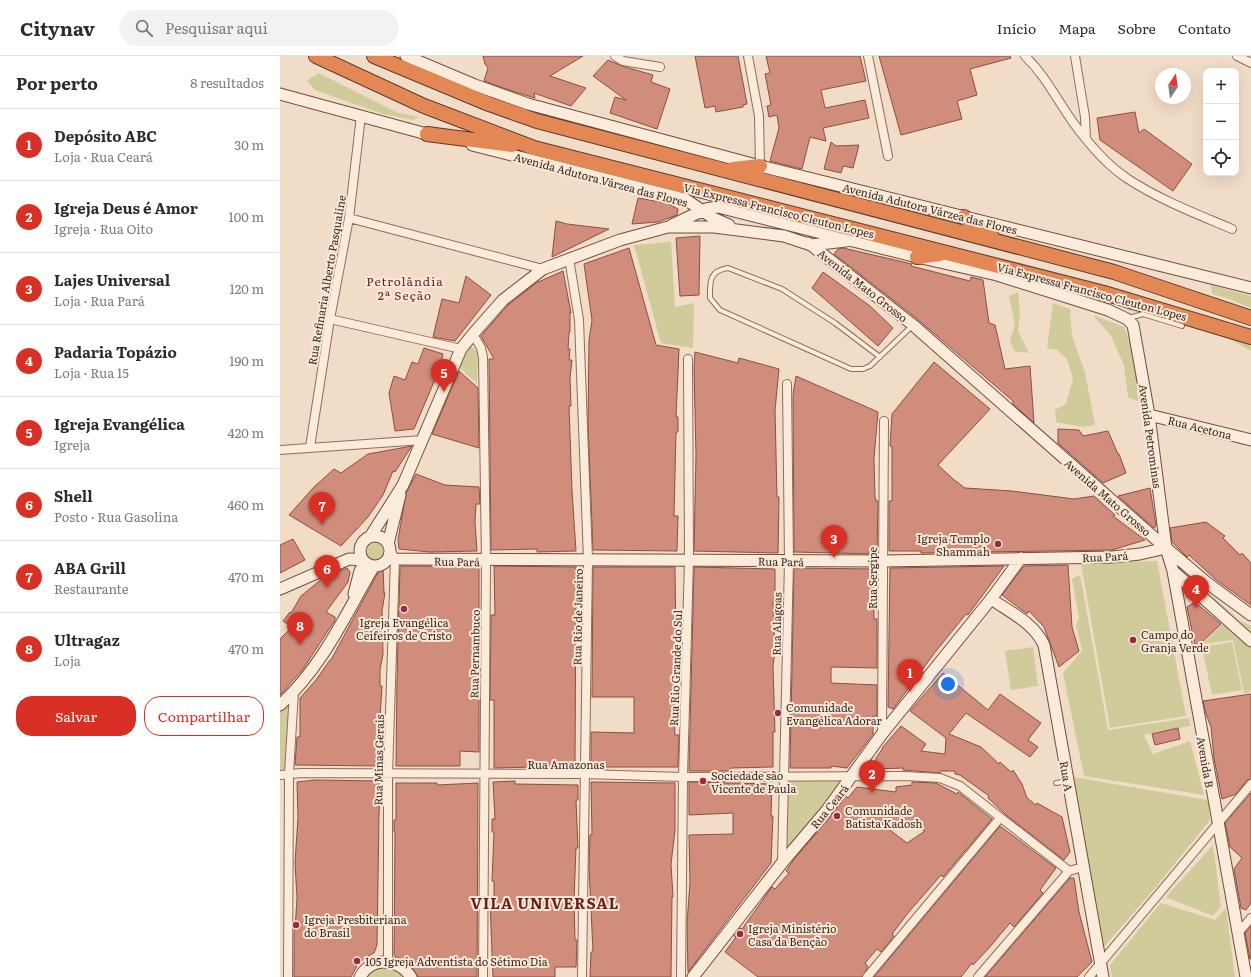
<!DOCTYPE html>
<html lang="pt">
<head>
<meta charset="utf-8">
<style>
  :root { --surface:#fff; --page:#f2f2f3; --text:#2b2b33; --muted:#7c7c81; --line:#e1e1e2; --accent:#d93025 }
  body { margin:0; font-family:Literata,serif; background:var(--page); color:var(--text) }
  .controls { position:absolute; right:12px; top:12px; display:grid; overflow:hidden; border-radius:8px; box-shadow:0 4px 16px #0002 }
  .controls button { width:36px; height:36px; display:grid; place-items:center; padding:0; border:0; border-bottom:1px solid var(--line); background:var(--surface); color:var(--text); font:20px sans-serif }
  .compass { position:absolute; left:875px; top:12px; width:36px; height:36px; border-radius:50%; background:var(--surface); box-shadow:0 4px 16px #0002; rotate:13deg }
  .you { position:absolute; left:668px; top:628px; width:14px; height:14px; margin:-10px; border:3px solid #fff; border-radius:50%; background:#1a73e8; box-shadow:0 0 0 6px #1a73e833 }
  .badge { display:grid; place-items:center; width:26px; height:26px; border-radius:50%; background:var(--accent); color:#fff; font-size:13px; font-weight:700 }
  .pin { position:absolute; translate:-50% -33px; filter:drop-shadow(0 1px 2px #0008) }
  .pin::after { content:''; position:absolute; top:21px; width:14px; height:12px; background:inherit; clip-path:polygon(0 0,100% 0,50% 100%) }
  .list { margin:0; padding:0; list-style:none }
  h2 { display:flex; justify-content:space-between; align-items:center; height:52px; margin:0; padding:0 16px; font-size:17px }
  h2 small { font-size:13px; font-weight:400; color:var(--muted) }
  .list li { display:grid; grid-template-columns:26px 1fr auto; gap:12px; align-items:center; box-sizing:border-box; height:72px; padding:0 16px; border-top:1px solid var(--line) }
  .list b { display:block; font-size:15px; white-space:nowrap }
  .list p { margin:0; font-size:13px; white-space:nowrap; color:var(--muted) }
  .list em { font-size:13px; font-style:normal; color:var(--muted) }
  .actions { display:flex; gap:8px; padding:12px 16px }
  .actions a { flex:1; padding:9px 0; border:1px solid var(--accent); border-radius:16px; text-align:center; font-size:14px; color:var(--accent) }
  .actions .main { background:var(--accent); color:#fff }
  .icon { flex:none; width:22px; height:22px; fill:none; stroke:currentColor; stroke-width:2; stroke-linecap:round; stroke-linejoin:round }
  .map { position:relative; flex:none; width:971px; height:921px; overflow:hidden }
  header { display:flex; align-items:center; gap:24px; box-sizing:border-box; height:56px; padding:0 20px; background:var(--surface); border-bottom:1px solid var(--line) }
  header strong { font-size:19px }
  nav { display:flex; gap:22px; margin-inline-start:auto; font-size:14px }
  .search { width:280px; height:36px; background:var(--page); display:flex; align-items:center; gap:10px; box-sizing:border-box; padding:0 14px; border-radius:22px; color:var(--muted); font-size:15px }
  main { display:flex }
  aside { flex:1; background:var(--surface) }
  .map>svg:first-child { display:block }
</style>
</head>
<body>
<header>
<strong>Citynav</strong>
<div class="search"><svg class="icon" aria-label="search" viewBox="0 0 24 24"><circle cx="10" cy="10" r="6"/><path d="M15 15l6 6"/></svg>Pesquisar aqui</div>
<nav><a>Início</a><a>Mapa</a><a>Sobre</a><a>Contato</a></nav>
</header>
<main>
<aside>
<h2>Por perto<small>8 resultados</small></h2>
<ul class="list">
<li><span class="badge">1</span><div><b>Depósito ABC</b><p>Loja · Rua Ceará</p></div><em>30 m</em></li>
<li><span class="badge">2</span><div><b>Igreja Deus é Amor</b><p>Igreja · Rua Oito</p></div><em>100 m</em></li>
<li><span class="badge">3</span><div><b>Lajes Universal</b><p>Loja · Rua Pará</p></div><em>120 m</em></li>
<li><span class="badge">4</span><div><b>Padaria Topázio</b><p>Loja · Rua 15</p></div><em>190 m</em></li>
<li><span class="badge">5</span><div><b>Igreja Evangélica</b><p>Igreja</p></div><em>420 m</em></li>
<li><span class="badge">6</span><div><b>Shell</b><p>Posto · Rua Gasolina</p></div><em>460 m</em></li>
<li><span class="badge">7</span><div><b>ABA Grill</b><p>Restaurante</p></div><em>470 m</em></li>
<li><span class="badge">8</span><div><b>Ultragaz</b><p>Loja</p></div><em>470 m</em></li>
</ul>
<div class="actions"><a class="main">Salvar</a><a>Compartilhar</a></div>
</aside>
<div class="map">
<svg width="971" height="921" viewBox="0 0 971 921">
  <rect width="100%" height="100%" fill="#f1dcc7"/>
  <path fill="#d0cb9a" d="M39 17 116 56 139 61 133 64 103 58 35 34 27 25Z
    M391 186 395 251 414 247 413 292 381 287 354 189Z
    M931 229 971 240V252L947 242 932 238Z
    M738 236 740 258 738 275 749 297 734 295 730 285 735 269 729 240Z
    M813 238 951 278 971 288V295L951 284 885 261 867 256 850 255Z
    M773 247 790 253 792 280 805 316 815 369 803 371 776 366 775 354 786 348 793 323 787 303 777 294 767 292Z
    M813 259 844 271 854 297 858 345 848 341 844 309 831 280Z
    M191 290 198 297 197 328 178 310Z
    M83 495a10 10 0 1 1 20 0a10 10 0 1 1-20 0Z
    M877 505 906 660 830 672 801 507Z
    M800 519 828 674 909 662 910 670 864 679 873 698 910 685 924 739 804 720 783 617 802 595 796 569 799 562 792 523Z
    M932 540 960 565 971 570V580L929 544Z
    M946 565 971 589V634L968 637H964L953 584 922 588Z
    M952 586 962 634 932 639 922 591Z
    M753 591 758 630 731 634 725 595Z
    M12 641 8 715 0 716V651Z
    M503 721H572L502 808Z
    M793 721 928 744 930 764 875 832 824 891Z
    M933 789 941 851 933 860 886 841Z
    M881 847 935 864 946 852 955 921H832L830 909Z
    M109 907 130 921H84L85 918Z"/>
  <path fill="#d18d7b" stroke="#8e4f3f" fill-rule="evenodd" d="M203 0H303L270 20 306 32 291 50 254 37 255 42 232 35 204 25 208 12 205 8Z
    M415 0H458L467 48 463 49V51L436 56 435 50 425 52Z
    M486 0H580L586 25 541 34 545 52 585 44 589 62 543 72 546 85 530 81 522 113 490 105 499 72 497 59 489 61 487 50 491 49 485 18 490 17Z
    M599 0H730L731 2 690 13 697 39 677 45 682 63 621 79Z
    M328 4 342 10 373 19 371 26 390 33 377 73 330 57 335 41 346 44 313 20Z
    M855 56 859 77 864 73 912 108 893 135 820 84 817 62Z
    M551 86 556 90 579 89 573 112 563 110 561 117 544 113Z
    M358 142 387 147 398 153 397 159 378 166 352 168Z
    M276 165 287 168 329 173 272 201Z
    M420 180 419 239 400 240 396 182Z
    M349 192 376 289 399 293 396 361H398V376H396L394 460H398L397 495 313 494 308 368 309 284 312 264 304 208Z
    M563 192 632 208 631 210 690 225 691 221 703 224 709 267 715 269 725 313 750 310 754 367 733 348V345L636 262 554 198 558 193Z
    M283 215 291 257 290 256V276H289L288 293H290L289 304H292L290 322 291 350H289L292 434 296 495 257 496V493L211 494 209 303H214L201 280 228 249 256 227Z
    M543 216 590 250 613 272 598 290 532 232Z
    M186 220 211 239 175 285 153 281 162 243 179 247Z
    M144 292 163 298 159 314 134 373 115 375 109 337 114 320 125 324 132 306 138 308Z
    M415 296 458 307 459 302 499 313 495 354 497 441H499L498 497 414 495 416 399 414 313Z
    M654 306 710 353 658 409 673 423 685 432 732 435 794 443 814 440 835 459 833 460 865 484 832 494 641 497V495H609V445H612V391L610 390 612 358Z
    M179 315 198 332 199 392 152 378Z
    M516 320 598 356 594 402 595 441 596 445H598L597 498 514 496 513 339Z
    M778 373 799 374 803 380 828 375 838 398H839L846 417 823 427 778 387Z
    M132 390 115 416 113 415 103 439 88 461 61 490 9 459 34 431 54 413 61 417 88 398Z
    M136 418 165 429 199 431 200 448H196L195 466 197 495 150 496 119 493 118 484 126 437Z
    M870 432 876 470 874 472 838 440Z
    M926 466 945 480 943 482 960 499 962 497 971 507V549L935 523 909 499 907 501 892 486 890 472Z
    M13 483 25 504 0 517V489Z
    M788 509 792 571 799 595 779 611 764 571 749 555 747 558 722 539 744 510Z
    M120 510H199V696L180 695V710H116L117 624Z
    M214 510 296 511 295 710 214 712V644H210L211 559H215Z
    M724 510 688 559 686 558 656 595 613 653 608 651 610 512Z
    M101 511H103L104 537H105L102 555 103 598 100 614V630H102L100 662 102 710 15 709 17 681H20V642L36 624 50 604H51Z
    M313 511H395L396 594 394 660 395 679H399L398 711H311V676L354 677V641H312Z
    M414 511 495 513V544H493L495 594 493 610 495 676H493V711L451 712V715H409Z
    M67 512 70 516 68 526 46 556 55 561V564L23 613 0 639V583L12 571 3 565 10 556 11 557 21 540 43 522Z
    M514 512 594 513V563H597V612L551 611V627L597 629V660H593V678L567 712 551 710V712H510Z
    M915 546 941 568 920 588 915 589 907 551Z
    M663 617 708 654 720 638 761 667 748 684 758 691 750 701 686 657 669 678 701 691 719 708 720 706 731 716 733 714 742 728 747 742 756 749 757 747 782 761 790 796 784 804 726 759 708 742 709 740 680 719 675 718V715H661L660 717 623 714V712L596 713V702L603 692H602L621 670 646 688 641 695 665 698 666 682 630 655Z
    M971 638V723L967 724 956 738 942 743 934 702 931 671 926 658 923 645Z
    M898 672 900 683 875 689 872 678Z
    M35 724 101 725 102 727V739H100L99 758 97 889 94 897 86 901 78 908 71 921H14V874H15L17 842 15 807 18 761 17 726Z
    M235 725V728L298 729V744H296L298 792H296L294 844 295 884H297L296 911H275V921H213L210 846H214V825H212L214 776H212V763H215L213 726Z
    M311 726 395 727V774L391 808 393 841H392L391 921H310L311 896H313L309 811 310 779 312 778Z
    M409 726 492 728 491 760H493L491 807 408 916 407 868 410 826 409 779 453 778V757L409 759Z
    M632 726 656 727 677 738 678 736 712 763 663 821 661 819 628 857 612 878 614 880 601 896 597 893 585 907 588 911 582 921H478L445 896 456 881 454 880 460 872 462 873 492 831 495 833 509 817 506 815 515 802 546 766 566 740 568 742 577 731 616 736V731L632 729ZM630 767 645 775 627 787 602 768Z
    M116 727H157V729L198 727 197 921H138L131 910 114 899 115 776H114V764H116Z
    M971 737V847L966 854 961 852 954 813 962 802 950 791 945 767Z
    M720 770 776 812 760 834 763 837 734 871 730 867 709 892 693 909 692 907 681 921H594Z
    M790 822H794L799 856 812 906 797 921H705Z
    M971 870V903H970L965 877Z"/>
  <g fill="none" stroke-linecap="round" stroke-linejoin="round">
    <defs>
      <path id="lane" d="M849 262 863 258 902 270
        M600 301 555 267 502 233 448 212C429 215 430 225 430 242L440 254 571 313H583L590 310 632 270
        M776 727 788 725"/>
      <path id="street" d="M335 0 343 5 380 11
        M468 0 479 60 480 110
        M588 0 608 100
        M745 0C766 20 778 46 795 69 809 88 828 110 848 123 880 144 917 158 952 173
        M795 0 805 61 806 83
        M957 0 971 7
        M69 162 263 213
        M289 202 299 264 308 503 302 921
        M50 263 181 293
        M193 278 201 292 203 301 206 505 203 921
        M30 391 50 263 69 162 81 60
        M0 394 143 384
        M110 494 115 503
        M105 506 115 503
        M602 678 604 365
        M0 719 21 717 305 718 403 721 625 720 660 722 680 730 789 815
        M502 808 509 505 507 328
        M958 877 971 862
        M108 905V718L115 503
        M8 921 9 717 14 636
        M401 921 403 721 409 503 408 303
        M587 921 720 762
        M698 921 789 815 803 811
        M809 921 971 728"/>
      <path id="secondary" d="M126 0 195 29 248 48 480 110 971 232
        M0 38 154 80
        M192 89 405 143 433 162 449 169
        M392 169 426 153 438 151 637 201 717 219 828 254 847 263 853 269 869 359 886 492 893 515 966 921
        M528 187 531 189 566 185
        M869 359 971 384
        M80 495a15 15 0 1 1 30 0a15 15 0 1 1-30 0Z
        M90 481 123 429 181 293 193 278 223 244 263 213 340 184 388 171H434L504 180 531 189 633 269 886 492 926 526 971 559
        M108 488 120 439
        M115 503 603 505 832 501 860 498 886 492
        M893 515 971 585
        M0 533 69 503 83 504
        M74 538 80 515 85 506
        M711 543C730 556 754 567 764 589L823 921
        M0 649C43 610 65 559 94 510
        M80 921C92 899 119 903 131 921
        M413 921 502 807 547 754 602 678 711 543 741 502"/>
      <path id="highway" d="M36 0 144 50 254 92 824 237 971 281
        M94 0 209 48 257 65 834 216 971 262
        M147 78 232 89
        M453 113 480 110
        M684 161 712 181
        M637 201 660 198"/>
    </defs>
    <use href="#lane" stroke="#8e6c5b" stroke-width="6"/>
    <use href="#street" stroke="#8e6c5b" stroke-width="10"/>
    <use href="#secondary" stroke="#704d3e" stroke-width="13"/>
    <use href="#highway" stroke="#5c3b2f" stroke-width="16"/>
    <use href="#lane" stroke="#fbebdb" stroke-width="4"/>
    <use href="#street" stroke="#fbebdb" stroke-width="8"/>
    <use href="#secondary" stroke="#fbebdb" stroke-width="11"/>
    <use href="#highway" stroke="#e38855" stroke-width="14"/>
  </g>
  <g fill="#a02741" stroke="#f8e8d7" stroke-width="1.5">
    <circle cx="718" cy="488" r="4"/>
    <circle cx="124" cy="553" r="4"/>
    <circle cx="853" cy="584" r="4"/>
    <circle cx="498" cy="657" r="4"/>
    <circle cx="423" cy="725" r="4"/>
    <circle cx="557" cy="760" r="4"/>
    <circle cx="16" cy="869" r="4"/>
    <circle cx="460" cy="878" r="4"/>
    <circle cx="77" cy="905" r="4"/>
  </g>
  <g text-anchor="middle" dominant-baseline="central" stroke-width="4" stroke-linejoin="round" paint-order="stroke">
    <g font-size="11" fill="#3d281f" stroke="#f8e8d7">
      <text transform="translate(321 123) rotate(15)">Avenida Adutora Várzea das Flores</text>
      <text transform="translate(650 152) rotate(14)">Avenida Adutora Várzea das Flores</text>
      <text transform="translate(499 154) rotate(14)">Via Expressa Francisco Cleuton Lopes</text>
      <text transform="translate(46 224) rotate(-80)">Rua Refinaria Alberto Pasqualine</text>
      <text transform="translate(583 229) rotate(38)">Avenida Mato Grosso</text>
      <text transform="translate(812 235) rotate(15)">Via Expressa Francisco Cleuton Lopes</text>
      <text transform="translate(920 371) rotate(14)">Rua Acetona</text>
      <text transform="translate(871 380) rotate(82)">Avenida Petrominas</text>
      <text transform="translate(828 441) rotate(41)">Avenida Mato Grosso</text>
      <text transform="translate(825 500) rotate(-3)">Rua Pará</text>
      <text transform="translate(177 505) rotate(1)">Rua Pará</text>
      <text transform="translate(501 505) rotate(1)">Rua Pará</text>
      <text transform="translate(592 522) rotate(-90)">Rua Sergipe</text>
      <text transform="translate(297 561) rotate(-89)">Rua Rio de Janeiro</text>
      <text transform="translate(496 568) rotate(-89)">Rua Alagoas</text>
      <text transform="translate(194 598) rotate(-89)">Rua Pernambuco</text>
      <text transform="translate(395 612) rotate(-88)">Rua Rio Grande do Sul</text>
      <text transform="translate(98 704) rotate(-89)">Rua Minas Gerais</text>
      <text transform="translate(926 706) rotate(80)">Avenida B</text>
      <text x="286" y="708">Rua Amazonas</text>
      <text transform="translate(787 720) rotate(80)">Rua A</text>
      <text transform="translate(549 750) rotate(-51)">Rua Ceará</text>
    </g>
    <g font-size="11" fill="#3d281f" stroke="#f8e8d7" text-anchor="start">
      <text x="710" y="482" text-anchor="end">Igreja Templo<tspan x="710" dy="13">Shammah</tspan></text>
      <text x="124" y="566" text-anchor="middle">Igreja Evangélica<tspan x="124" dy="13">Ceifeiros de Cristo</tspan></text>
      <text x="861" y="578">Campo do<tspan x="861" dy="13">Granja Verde</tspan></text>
      <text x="506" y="651">Comunidade<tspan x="506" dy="13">Evangélica Adorar</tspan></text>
      <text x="431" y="719">Sociedade são<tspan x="431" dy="13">Vicente de Paula</tspan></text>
      <text x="565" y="754">Comunidade<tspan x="565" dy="13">Batista Kadosh</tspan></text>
      <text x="24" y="863">Igreja Presbiteriana<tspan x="24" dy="13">do Brasil</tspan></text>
      <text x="468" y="872">Igreja Ministério<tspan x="468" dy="13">Casa da Benção</tspan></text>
      <text x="85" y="905">105 Igreja Adventista do Sétimo Dia</text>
    </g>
    <g font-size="12" letter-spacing="1" fill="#6c1d1c" stroke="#f8e8d7">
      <text x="125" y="225">Petrolândia<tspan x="125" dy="14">2ª Seção</tspan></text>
    </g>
    <g font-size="15" font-weight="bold" letter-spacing="1" fill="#6c1d1c" stroke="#f8e8d7">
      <text x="265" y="846">VILA UNIVERSAL</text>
    </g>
  </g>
</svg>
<div class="controls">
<button>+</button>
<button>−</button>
<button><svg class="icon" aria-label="locate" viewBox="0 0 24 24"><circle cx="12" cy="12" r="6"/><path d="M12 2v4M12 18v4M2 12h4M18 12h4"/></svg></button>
</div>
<svg class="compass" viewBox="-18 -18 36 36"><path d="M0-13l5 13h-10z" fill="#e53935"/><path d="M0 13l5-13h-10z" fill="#7c7c81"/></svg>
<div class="you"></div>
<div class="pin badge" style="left:630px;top:636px">1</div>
<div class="pin badge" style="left:592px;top:737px">2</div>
<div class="pin badge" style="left:554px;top:502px">3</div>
<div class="pin badge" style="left:916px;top:552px">4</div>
<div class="pin badge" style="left:164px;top:336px">5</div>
<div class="pin badge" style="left:47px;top:532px">6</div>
<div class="pin badge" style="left:42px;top:469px">7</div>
<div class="pin badge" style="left:20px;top:589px">8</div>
</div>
</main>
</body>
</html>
